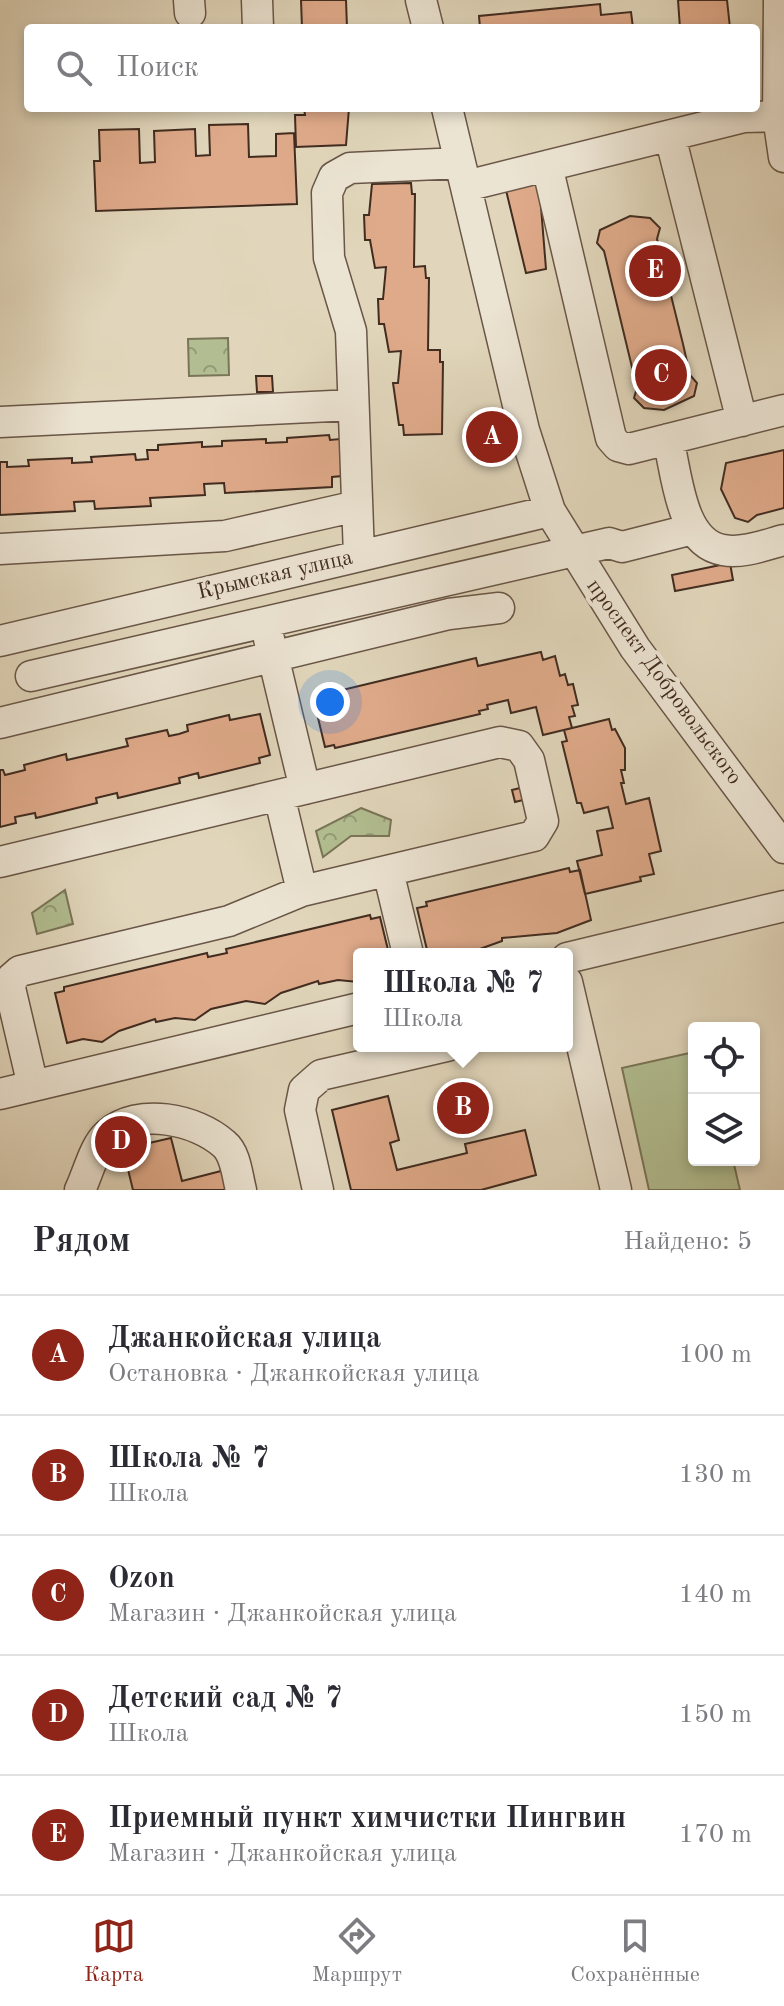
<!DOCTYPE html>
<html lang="ru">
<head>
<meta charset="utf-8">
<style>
  :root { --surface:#fff; --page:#f2f2f3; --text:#2b2b33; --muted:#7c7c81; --line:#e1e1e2; --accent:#8f2418 }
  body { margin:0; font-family:"Old Standard TT",serif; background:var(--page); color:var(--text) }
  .controls { position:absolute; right:24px; bottom:24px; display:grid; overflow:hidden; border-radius:8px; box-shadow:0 4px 12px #0003 }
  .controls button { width:72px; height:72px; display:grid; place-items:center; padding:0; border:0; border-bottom:2px solid var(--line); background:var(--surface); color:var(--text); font:40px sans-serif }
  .you { position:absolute; left:330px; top:702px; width:28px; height:28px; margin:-20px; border:6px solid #fff; border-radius:50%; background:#1a73e8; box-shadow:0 0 0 12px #1a73e833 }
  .badge { display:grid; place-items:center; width:52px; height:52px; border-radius:50%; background:var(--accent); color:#fff; font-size:26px; font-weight:700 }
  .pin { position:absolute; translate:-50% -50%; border:4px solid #fff; box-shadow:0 2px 8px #0006 }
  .popup { position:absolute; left:353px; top:948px; width:220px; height:104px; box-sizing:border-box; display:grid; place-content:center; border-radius:8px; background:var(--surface); filter:drop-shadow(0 2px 6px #0005); font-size:26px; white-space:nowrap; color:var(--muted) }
  .popup b { font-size:30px; color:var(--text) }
  .popup::after { content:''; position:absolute; left:50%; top:100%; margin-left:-16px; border:16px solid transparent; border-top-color:var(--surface) }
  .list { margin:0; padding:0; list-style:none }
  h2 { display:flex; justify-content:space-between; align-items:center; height:104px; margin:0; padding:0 32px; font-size:34px }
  h2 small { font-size:26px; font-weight:400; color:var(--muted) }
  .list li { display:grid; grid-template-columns:52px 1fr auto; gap:24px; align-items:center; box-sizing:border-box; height:120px; padding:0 32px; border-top:2px solid var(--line) }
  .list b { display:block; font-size:30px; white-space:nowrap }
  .list p { margin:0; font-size:26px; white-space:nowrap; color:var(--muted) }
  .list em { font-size:26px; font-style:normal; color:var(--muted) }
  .icon { flex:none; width:44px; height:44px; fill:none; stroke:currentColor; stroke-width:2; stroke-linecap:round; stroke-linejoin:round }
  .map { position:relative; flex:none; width:784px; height:1190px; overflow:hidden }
  .search { position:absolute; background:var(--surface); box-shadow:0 4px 12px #0003; left:24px; right:24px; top:24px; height:88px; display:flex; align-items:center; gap:20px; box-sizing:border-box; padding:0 28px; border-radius:8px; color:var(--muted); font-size:30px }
  .sheet { height:704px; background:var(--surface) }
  nav { display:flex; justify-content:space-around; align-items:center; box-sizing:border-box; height:112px; border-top:2px solid var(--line); background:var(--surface); font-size:22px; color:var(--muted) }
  nav a { display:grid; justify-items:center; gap:4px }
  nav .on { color:var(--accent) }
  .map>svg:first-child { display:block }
</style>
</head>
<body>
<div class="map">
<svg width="784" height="1190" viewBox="0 0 784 1190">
  <defs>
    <pattern id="park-crowns" width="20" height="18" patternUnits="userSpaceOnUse" patternTransform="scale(2)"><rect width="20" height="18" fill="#b2be91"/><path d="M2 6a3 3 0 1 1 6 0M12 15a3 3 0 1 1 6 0" fill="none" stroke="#929b76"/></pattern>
  </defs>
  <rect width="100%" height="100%" fill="#e1d6bb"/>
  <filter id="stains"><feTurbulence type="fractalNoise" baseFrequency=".0025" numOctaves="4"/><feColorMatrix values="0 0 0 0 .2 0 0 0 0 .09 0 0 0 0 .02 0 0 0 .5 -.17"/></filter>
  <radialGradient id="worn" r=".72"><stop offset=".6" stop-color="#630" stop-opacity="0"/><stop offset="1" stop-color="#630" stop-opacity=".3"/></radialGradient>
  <path fill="url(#park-crowns)" stroke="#7a7558" stroke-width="2" d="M228 338 229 375 189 376 188 339Z
    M361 808 391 820 389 836H351L323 857 316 831Z
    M65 890 73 924 37 934 32 913Z"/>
  <path fill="#b2be91" stroke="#7a7558" stroke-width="2" d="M694 1052V1160H733L740 1190H649L622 1068Z"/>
  <path fill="#dfaa8a" stroke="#412c20" stroke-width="2" d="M301 0H346L347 28H302Z
    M678 0H727L730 28H680Z
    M600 4 601 15 631 12 633 28H480L479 16Z
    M304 108H349L346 145 296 147 295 115H305Z
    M248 124 249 157 276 156V134L294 133 297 204 96 211 94 161H100L99 130 139 129 140 163 155 162 154 131 195 129 196 156 210 155 209 125Z
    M539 182 546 269 526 273 505 186Z
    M411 183 412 194H415L414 267 425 266 426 278H429L428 350H440V362H443L442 434 404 435 403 425H399L393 383H398L401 351 389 352 384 324H379L378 299H383L386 267 375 268 370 240H365L364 215H369L372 184Z
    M630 216 650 218 660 228 657 239 683 344 690 375 697 383 694 396 664 410 644 408 634 398 637 388 604 251 597 243 600 230Z
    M256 376H272L273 392H257Z
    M329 435 330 440 340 439 342 476 332 477V487L225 493 224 483 204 484 205 495 150 498 151 506 95 509 94 501 74 502 75 511 0 515V462H7V467L29 466 28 460 72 458V463L92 462 91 457 135 454 136 460 148 459 147 450H158V445L202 442V447L222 446V441L266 439V443L287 442V438Z
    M784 450V508L757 515 748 522 735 518 721 489 726 463Z
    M730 563 733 580 675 591 672 575Z
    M541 652 543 660 555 656 560 676 565 674 568 685 573 684 578 705 572 706 575 716 569 717 572 728 543 735 536 707 511 713 508 700 487 705 488 709 479 711 480 714 335 748 334 745 325 747 313 697 476 658 478 666Z
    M260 714 270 755 259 758 260 763 199 778 198 773 179 778 180 783 118 798 117 793 96 798 97 803 36 818 35 813 15 817 16 823 0 827V770H3L5 775 25 770 24 765 66 754 67 760 128 746 126 739 167 730 169 736 179 734 188 731 187 725 229 715 230 720Z
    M609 719 612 730 615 729 625 748V770H621L624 783H621L626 804 649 798 661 851 649 854 654 874 640 877 641 881 585 894 577 861 602 855 597 831 613 828 608 807 584 813 581 803H577L562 742 567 741 564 730Z
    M524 787 527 799 515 802 512 790Z
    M569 868 570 872 580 870 591 920 557 933 502 938V941L466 954H428L417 908 427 906 426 902Z
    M370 915 371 919 380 917 389 954H359L358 982 338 980 319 984 318 981 281 993 265 1004 246 1001 211 1009 195 1020 175 1018 156 1022 155 1019 119 1031 102 1042 83 1039 67 1043 55 993 64 991V987L207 953 208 957 227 953 226 949Z
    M388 1096 399 1140 390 1143 397 1170 467 1153 465 1144 525 1130 536 1175 481 1190H351L332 1110Z
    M171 1138 182 1181 225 1170 231 1190H133L123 1149Z"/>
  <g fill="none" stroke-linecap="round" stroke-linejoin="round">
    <defs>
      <path id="minor" d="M189 0 190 13
        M257 0 258 28
        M421 0 428 28
        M447 108 524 430 550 511 635 648 784 848
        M778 116 784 157
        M670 136 742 421
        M550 165 549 174 611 438 618 446 629 449 784 410
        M466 186 744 117 778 116 779 0
        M0 422 353 405
        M668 439C677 473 680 543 723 550 742 554 765 545 784 540
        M0 549 225 536 357 506
        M359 556 351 331 329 258 327 193 334 177 350 168 460 163
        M269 639 305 789
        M0 641 550 511
        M31 676 609 543 622 547 693 529
        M0 723 449 614 499 608
        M279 795 302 891
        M0 862 500 742 519 746 529 760 543 821 534 836 302 891 229 921 20 971 12 978 10 988 33 1086
        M388 871 408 954
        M567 958 784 906
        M567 982 616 1190
        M0 1094 359 1008
        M80 1190C88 1174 94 1146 108 1134 138 1107 196 1119 224 1144 236 1154 237 1175 241 1190
        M318 1190 300 1110 304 1090 321 1075 447 1046"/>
    </defs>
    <use href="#minor" stroke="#695647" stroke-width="33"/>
    <use href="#minor" stroke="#ece4d3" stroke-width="30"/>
  </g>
  <g text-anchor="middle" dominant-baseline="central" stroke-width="8" stroke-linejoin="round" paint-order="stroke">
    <g font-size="22" fill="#412c20" stroke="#ece4d3">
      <text transform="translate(275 575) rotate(-13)">Крымская улица</text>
      <text transform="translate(664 682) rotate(54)">проспект Добровольского</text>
    </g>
  </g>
  <rect width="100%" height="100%" filter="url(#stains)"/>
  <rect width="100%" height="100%" fill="url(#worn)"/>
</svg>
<div class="controls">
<button><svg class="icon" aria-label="locate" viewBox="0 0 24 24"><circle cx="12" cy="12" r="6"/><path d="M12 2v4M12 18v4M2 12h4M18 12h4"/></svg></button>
<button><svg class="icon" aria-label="layers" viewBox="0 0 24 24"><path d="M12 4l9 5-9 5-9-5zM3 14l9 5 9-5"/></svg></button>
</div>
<div class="you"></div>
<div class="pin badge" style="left:492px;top:437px">A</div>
<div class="pin badge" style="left:463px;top:1108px">B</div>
<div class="popup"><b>Школа № 7</b>Школа</div>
<div class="pin badge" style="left:661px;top:375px">C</div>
<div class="pin badge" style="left:121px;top:1142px">D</div>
<div class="pin badge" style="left:655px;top:271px">E</div>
<div class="search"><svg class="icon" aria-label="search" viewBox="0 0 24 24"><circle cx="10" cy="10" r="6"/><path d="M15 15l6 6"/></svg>Поиск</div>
</div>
<section class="sheet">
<h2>Рядом<small>Найдено: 5</small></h2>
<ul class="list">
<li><span class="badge">A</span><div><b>Джанкойская улица</b><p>Остановка · Джанкойская улица</p></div><em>100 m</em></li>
<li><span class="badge">B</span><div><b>Школа № 7</b><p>Школа</p></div><em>130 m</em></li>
<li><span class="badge">C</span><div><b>Ozon</b><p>Магазин · Джанкойская улица</p></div><em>140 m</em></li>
<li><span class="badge">D</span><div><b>Детский сад № 7</b><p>Школа</p></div><em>150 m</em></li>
<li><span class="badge">E</span><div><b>Приемный пункт химчистки Пингвин</b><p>Магазин · Джанкойская улица</p></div><em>170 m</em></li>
</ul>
</section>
<nav>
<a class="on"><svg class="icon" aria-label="map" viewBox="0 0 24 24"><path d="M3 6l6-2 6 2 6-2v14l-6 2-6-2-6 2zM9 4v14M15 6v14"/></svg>Карта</a>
<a><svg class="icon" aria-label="directions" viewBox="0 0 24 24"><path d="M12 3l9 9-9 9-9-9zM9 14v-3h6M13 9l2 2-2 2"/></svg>Маршрут</a>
<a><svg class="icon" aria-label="saved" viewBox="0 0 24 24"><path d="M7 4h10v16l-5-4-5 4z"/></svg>Сохранённые</a>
</nav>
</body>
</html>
